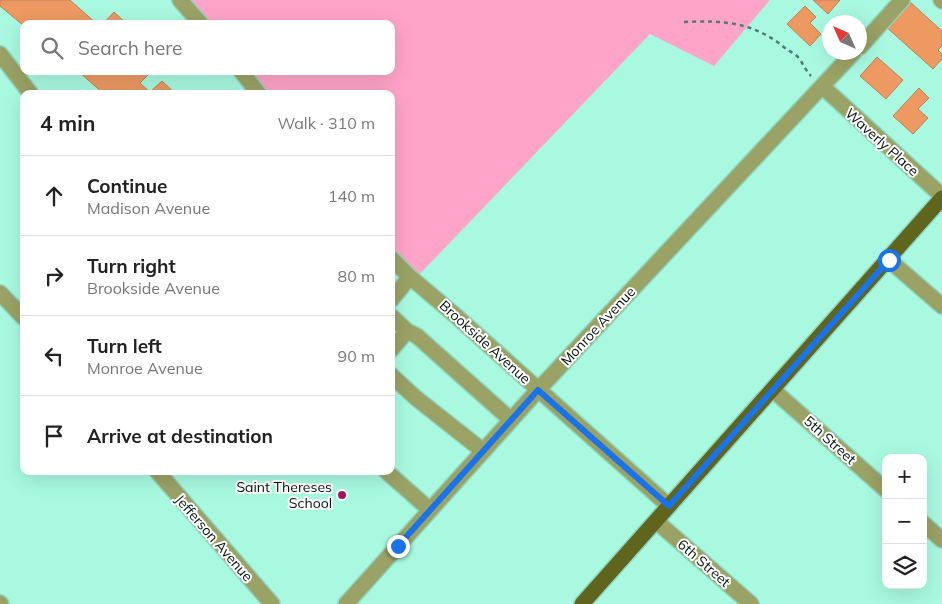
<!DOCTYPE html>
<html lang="en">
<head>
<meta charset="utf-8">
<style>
  :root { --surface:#fff; --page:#f2f2f2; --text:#222; --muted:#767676; --line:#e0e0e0 }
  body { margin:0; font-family:Mulish,sans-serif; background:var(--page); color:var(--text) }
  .controls { position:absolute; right:15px; bottom:15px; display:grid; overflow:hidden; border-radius:10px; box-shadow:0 5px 20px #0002 }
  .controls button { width:45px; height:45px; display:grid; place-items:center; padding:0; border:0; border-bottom:1px solid var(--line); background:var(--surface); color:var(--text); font:25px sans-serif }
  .compass { position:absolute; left:822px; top:15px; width:45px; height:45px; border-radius:50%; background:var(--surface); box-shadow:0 5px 20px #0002; rotate:315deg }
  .stop { position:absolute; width:15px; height:15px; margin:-11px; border:4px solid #1a73e8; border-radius:50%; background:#fff }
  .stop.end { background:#1a73e8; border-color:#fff; box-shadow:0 1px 5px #0008 }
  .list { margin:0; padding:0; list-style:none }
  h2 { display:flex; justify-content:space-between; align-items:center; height:65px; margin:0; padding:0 20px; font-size:21px }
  h2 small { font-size:16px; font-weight:400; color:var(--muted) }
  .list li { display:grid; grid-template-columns:32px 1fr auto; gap:15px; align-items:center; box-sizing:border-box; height:80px; padding:0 20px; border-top:1px solid var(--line) }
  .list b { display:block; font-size:19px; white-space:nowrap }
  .list p { margin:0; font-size:16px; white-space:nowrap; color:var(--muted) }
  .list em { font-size:16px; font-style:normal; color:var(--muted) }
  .icon { flex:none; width:28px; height:28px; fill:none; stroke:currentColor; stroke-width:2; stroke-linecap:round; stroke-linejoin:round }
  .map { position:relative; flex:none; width:942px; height:604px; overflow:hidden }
  .search { position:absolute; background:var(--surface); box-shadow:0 5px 20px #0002; left:20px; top:20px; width:375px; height:55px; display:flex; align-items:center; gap:12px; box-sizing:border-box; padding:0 18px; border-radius:10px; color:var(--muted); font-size:19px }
  .panel { position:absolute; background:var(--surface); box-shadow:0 5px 20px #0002; left:20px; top:90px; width:375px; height:385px; border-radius:10px }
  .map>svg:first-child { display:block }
</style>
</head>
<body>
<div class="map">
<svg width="942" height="604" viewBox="0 0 942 604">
  <rect width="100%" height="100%" fill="#a9f9e1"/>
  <path fill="#fea4c9" d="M177 0H770L714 66 650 34 416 278 391 248V94H258L238 71H391V24H197Z"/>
  <path fill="#ed9961" stroke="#ba825e" d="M0 0H70L97 24H24V26L0 6Z
    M813 0H840L828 14Z
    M909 1 942 31V46L938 50 942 54V59L933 69 885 26Z
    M805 6 816 17 810 23 821 34 810 46 787 24Z
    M114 12 127 24H103Z
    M877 57 903 80 886 99 860 76Z
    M78 71H152L140 83 150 92 162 81 176 94H104Z
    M919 88 929 98 918 109 928 118 913 134 893 116Z"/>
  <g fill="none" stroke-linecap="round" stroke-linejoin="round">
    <defs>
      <path id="minor" d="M180 0 201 24
        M941 0 942 1
        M860 47 902 0
        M0 54 31 94
        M241 71 259 94
        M823 87 942 196
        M391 258 410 277 456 316 669 506
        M889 260 942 306
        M0 293 24 318
        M391 300 410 277
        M391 316 407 331 417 336 511 420
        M391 350 407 331
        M391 375 416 398 483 451
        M773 390 886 490
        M157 471 272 604
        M386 471 430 510
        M656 521 751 604
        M923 523 942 540
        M0 603 1 604
        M346 604 538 390 854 52"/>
      <path id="major" d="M582 604 942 198"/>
    </defs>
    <use href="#minor" stroke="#8ed4bf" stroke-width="18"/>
    <use href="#major" stroke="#8ed4bf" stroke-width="18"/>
    <path stroke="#4e7c6d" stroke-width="2.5" stroke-dasharray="4 4" stroke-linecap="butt" d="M684 22C722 20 754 22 785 48 789 51 794 53 798 57 803 63 805 70 811 76"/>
    <use href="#minor" stroke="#9ba265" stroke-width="15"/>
    <use href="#major" stroke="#60651d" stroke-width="15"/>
  </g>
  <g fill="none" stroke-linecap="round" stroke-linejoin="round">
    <path stroke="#1a73e8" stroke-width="6" d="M398 546 538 390 669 506 889 260"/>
  </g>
  <circle fill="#a01662" stroke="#fff" stroke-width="2" cx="342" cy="495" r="5"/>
  <g text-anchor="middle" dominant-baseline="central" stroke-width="4" stroke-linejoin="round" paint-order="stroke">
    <g font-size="14" fill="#00100a" stroke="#fff">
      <text transform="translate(882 142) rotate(42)">Waverly Place</text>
      <text transform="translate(598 326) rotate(-47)">Monroe Avenue</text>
      <text transform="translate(485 342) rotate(42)">Brookside Avenue</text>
      <text transform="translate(830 440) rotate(42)">5th Street</text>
      <text transform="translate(214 538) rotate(49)">Jefferson Avenue</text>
      <text transform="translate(704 563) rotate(41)">6th Street</text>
    </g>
    <g font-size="14" fill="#00100a" stroke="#fff" text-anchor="end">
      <text x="332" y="487">Saint Thereses<tspan x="332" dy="16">School</tspan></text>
    </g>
  </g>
</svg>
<div class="controls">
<button>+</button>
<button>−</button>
<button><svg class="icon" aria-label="layers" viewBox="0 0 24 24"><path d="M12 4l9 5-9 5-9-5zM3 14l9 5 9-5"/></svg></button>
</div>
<svg class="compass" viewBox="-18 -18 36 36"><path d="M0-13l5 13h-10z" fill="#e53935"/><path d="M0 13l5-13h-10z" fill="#767676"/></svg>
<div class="stop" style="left:889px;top:260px"></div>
<div class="stop end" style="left:398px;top:546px"></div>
<div class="search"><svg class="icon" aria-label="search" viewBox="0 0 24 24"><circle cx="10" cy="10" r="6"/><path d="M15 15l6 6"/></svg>Search here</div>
<section class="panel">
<h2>4 min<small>Walk · 310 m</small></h2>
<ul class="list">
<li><svg class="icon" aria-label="ahead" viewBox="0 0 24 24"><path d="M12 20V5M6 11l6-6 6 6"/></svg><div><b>Continue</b><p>Madison Avenue</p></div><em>140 m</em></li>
<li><svg class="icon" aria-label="right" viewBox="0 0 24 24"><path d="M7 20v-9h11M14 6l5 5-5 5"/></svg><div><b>Turn right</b><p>Brookside Avenue</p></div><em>80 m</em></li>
<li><svg class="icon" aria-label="left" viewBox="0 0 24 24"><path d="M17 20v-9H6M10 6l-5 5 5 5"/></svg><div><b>Turn left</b><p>Monroe Avenue</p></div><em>90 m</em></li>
<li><svg class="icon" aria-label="arrive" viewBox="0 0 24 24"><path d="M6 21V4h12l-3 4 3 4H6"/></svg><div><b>Arrive at destination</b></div></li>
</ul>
</section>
</div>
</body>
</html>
